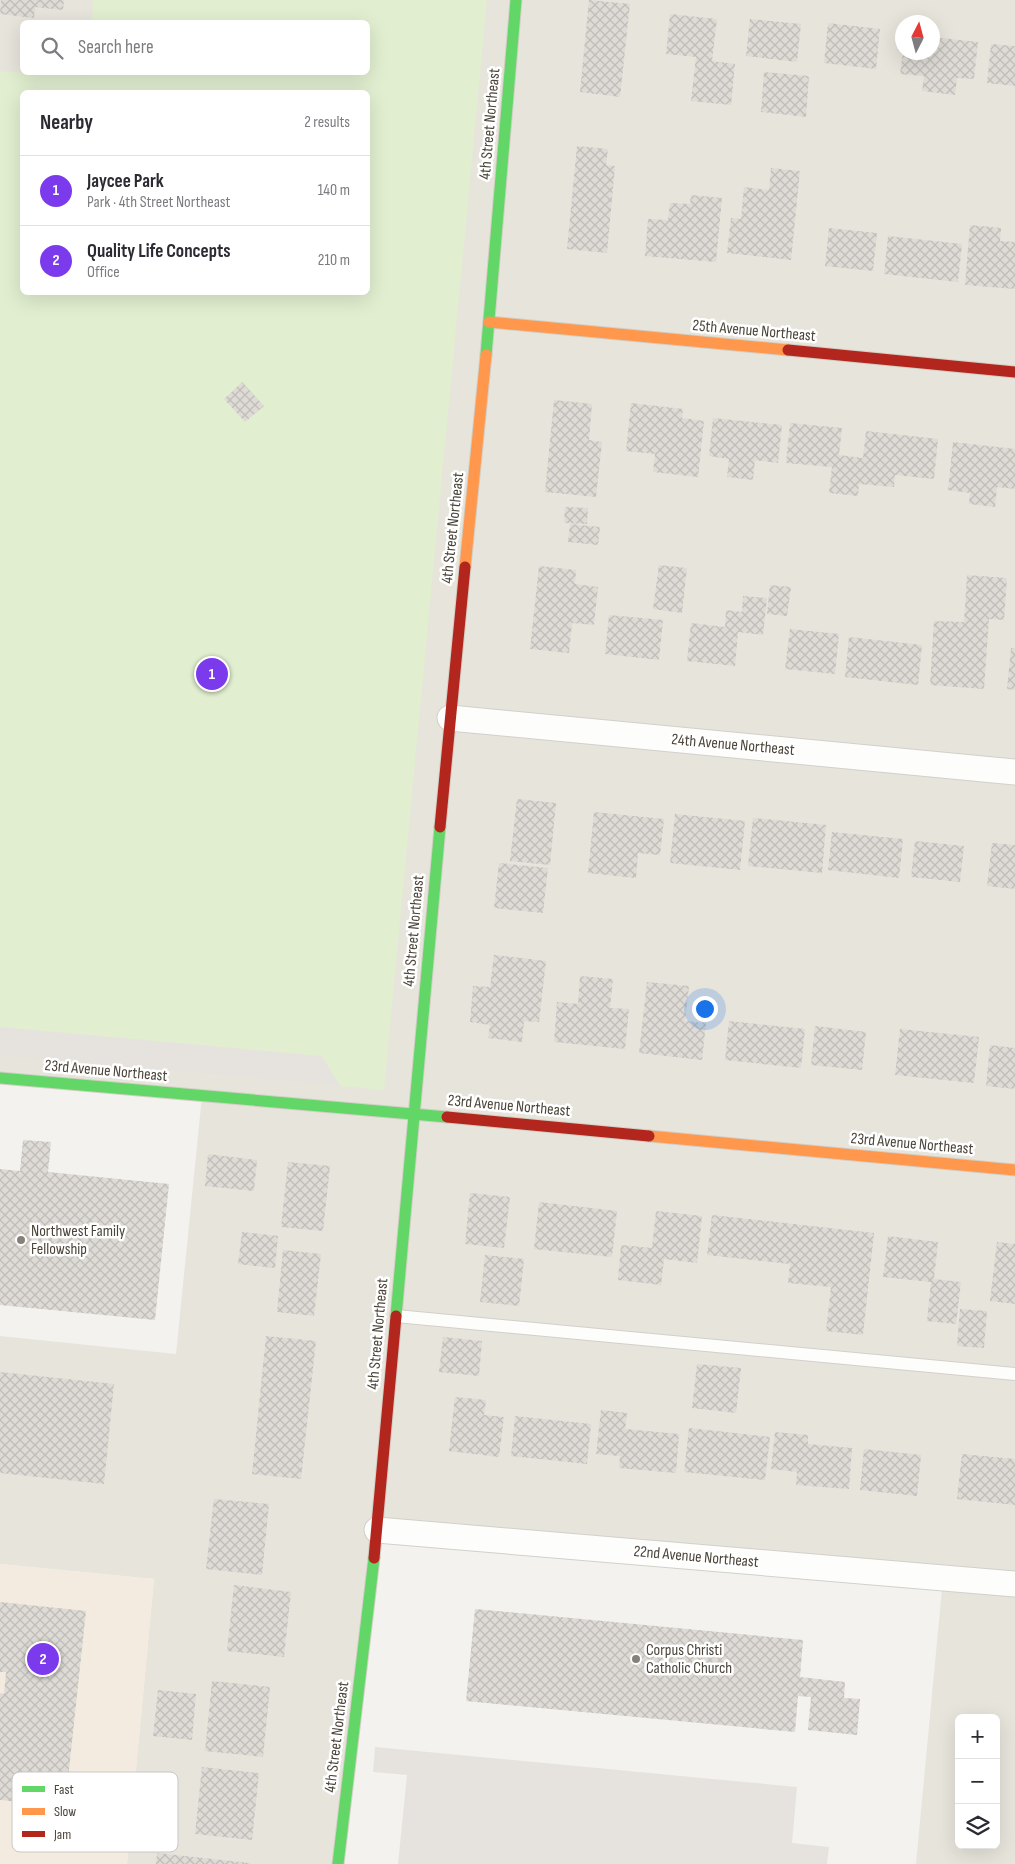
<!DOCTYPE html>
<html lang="en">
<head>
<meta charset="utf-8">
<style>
  :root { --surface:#fff; --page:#f7f7f7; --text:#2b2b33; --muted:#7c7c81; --line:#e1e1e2; --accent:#7c3aed }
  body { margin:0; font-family:"Sofia Sans Condensed",sans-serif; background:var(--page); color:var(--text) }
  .controls { position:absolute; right:15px; bottom:15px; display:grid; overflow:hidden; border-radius:8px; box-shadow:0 5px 20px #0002 }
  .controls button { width:45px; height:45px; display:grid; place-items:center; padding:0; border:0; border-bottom:1px solid var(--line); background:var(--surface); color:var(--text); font:25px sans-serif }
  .compass { position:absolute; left:895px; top:15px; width:45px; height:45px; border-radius:50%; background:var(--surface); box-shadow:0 5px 20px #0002; rotate:6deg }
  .you { position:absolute; left:704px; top:1008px; width:18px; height:18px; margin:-12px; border:4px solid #fff; border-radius:50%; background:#1a73e8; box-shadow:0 0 0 8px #1a73e833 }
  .badge { display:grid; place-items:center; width:32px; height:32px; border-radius:50%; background:var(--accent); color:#fff; font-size:16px; font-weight:700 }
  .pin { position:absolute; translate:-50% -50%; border:2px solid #fff; box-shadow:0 1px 5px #0006 }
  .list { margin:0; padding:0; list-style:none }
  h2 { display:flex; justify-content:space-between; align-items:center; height:65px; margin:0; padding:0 20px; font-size:21px }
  h2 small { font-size:16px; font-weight:400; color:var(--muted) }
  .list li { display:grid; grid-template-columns:32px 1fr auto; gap:15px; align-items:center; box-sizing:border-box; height:70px; padding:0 20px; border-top:1px solid var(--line) }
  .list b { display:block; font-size:19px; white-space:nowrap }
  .list p { margin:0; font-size:16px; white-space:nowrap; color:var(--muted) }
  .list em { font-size:16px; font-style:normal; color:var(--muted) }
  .icon { flex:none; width:28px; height:28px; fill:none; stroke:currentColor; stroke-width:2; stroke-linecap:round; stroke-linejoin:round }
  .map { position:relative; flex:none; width:1015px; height:1864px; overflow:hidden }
  .search { position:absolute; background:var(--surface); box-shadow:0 5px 20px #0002; left:20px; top:20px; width:350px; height:55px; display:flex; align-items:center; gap:12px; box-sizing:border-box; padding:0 18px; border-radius:8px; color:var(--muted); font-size:19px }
  .panel { position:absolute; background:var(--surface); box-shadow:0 5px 20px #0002; left:20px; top:90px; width:350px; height:205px; border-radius:8px }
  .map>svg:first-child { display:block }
</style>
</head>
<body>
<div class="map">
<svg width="1015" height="1864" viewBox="0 0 1015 1864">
  <defs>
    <pattern id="building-cross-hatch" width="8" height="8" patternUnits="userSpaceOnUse" patternTransform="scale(1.25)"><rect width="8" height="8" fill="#dedbd6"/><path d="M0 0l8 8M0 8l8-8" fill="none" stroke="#c0bdb8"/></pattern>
  </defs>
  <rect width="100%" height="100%" fill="#f4f2ee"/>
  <path fill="#e7e4dc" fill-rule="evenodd" d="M0 0H1015V1864H916L943 1578 377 1530 338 1864H127L154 1579 0 1564V1336L176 1354 202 1096 0 1078ZM22 22H368V72H22ZM902 22H932V52H902ZM22 92H368V292H22ZM959 1718H996V1845H959Z"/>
  <path fill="#f3ebdf" d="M0 1564 154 1579 127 1864H0Z"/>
  <path fill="#e1eecf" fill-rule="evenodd" d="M93 0H487L384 1090 0 1056V71L88 76 89 72H368V22H92ZM22 92H368V292H22Z"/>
  <path fill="#e6e3df" d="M0 1027 322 1056 340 1086 0 1056Z
    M375 1747 797 1787 792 1843 829 1847 827 1864H398L407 1775 373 1772Z"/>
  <path fill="url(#building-cross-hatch)" d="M1 0H64L63 10 35 7 34 18 0 14Z
    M589 0 630 4 620 97 580 92Z
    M670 14 717 19 712 61 735 64 731 105 691 101 696 57 666 54Z
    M750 19 801 24 797 62 746 56Z
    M828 23 880 29 876 69 824 63Z
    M932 37 978 42 974 79 957 78 955 95 922 91 924 76 900 74 903 52H932Z
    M991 44 1015 46V86L987 83Z
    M764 72 809 76 806 117 761 112Z
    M577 146 608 149 606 165 615 166 607 253 567 249Z
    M771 168 800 171 791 260 727 253 731 218 741 219 744 187 769 190Z
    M691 195 722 198 716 262 645 256 648 219 668 220 670 203 690 204Z
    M970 225 1001 228 1000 241 1015 242V289L965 285Z
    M829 228 877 233 873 271 825 266Z
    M888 236 962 244 958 282 884 274Z
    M242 382 264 406 245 422 224 399Z
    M554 400 592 404 589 440 602 442 596 497 545 492Z
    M631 403 683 409 682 418 704 421 698 477 653 472 655 454 626 451Z
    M713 418 782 425 778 463 755 460 753 480 727 477 729 459 709 456Z
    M790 423 842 428 839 455 863 458 866 431 938 439 934 479 895 475 894 487 859 484 858 496 829 493 832 467 786 463Z
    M953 442 1015 449V489L997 487 995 507 969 504 970 493 948 490Z
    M565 507 588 508 587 524 564 523Z
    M570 524 600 527 598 545 568 542Z
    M659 565 687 568 682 613 653 609Z
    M539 566 576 570 575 584 598 587 594 625 572 623 569 653 530 649Z
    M967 575 1007 578 1004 620 989 619 984 689 930 685 934 621 964 622Z
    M770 585 791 587 787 616 767 614Z
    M743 596 767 598 763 635 738 632 735 666 687 661 691 623 725 627 726 610 742 612Z
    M609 615 663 620 659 660 605 654Z
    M790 629 839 634 835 674 785 669Z
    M849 637 922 645 918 685 845 677Z
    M1011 648H1015V690L1007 689Z
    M517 799 556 803 550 865 510 861Z
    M594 812 664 819 660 855 638 853 636 878 588 873Z
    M675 814 745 821 740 870 670 863Z
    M753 818 826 825 822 873 748 866Z
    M832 832 903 839 899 878 828 870Z
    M915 841 964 846 960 882 911 877Z
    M992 843 1015 845V889L987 886Z
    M499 863 548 868 543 913 494 908Z
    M494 955 546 961 539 1022 524 1021 522 1042 488 1038 490 1025 470 1022 473 986 490 987Z
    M580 976 613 979 610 1008 629 1009 625 1049 554 1042 557 1002 578 1004Z
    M647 982 689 986 685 1021 706 1023 702 1060 639 1053Z
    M729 1021 805 1029 801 1068 725 1060Z
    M815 1026 866 1032 862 1070 811 1065Z
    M900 1029 979 1037 974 1083 895 1075Z
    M990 1045 1015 1048V1089L986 1086Z
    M23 1140 51 1142 48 1172 169 1184 155 1320 0 1305V1169L20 1171Z
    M208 1154 257 1160 254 1191 205 1186Z
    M288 1162 330 1166 323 1231 281 1227Z
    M470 1193 510 1197 504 1248 465 1244Z
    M539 1202 617 1211 612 1257 534 1249Z
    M656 1211 702 1216 697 1263 664 1259 661 1285 618 1280 621 1245 652 1248Z
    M712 1215 874 1233 863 1335 826 1331 831 1287 788 1283 790 1264 707 1255Z
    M242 1232 278 1236 275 1268 238 1264Z
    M888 1236 938 1242 934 1279 961 1282 956 1324 927 1321 931 1282 883 1277Z
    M997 1242 1015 1244V1304L990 1301Z
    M283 1250 321 1254 314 1316 277 1312Z
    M485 1255 524 1259 519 1306 480 1302Z
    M960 1309 987 1311 984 1348 957 1346Z
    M266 1336 316 1341 301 1479 252 1474Z
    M443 1337 482 1341 479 1376 439 1372Z
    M697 1364 741 1368 736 1413 692 1408Z
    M0 1372 114 1384 104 1484 0 1473Z
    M455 1397 486 1400 484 1415 504 1417 499 1457 449 1451Z
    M601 1410 627 1413 625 1429 679 1434 676 1473 619 1468 620 1456 596 1454Z
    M515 1416 591 1424 587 1464 511 1456Z
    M689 1428 770 1437 765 1480 684 1472Z
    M775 1432 808 1435V1444L852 1448 849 1489 796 1485 797 1472 771 1469Z
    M864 1449 921 1455 917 1496 860 1490Z
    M962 1454 1015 1459V1505L957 1499Z
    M214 1499 269 1504 262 1575 206 1569Z
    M234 1585 291 1592 284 1657 227 1651Z
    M0 1602 86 1611 65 1807 0 1800V1693L4 1694 6 1672H0Z
    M475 1609 803 1640 800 1677 845 1682 844 1698 860 1699 857 1735 808 1730 811 1697 798 1696 795 1732 466 1701Z
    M212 1681 270 1687 263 1757 205 1751Z
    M158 1690 196 1694 192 1740 153 1736Z
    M202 1767 259 1773 252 1840 195 1834Z
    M157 1853 250 1863V1864H156Z"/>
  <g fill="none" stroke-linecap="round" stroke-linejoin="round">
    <defs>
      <path id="lane" d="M396 1316 1015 1374"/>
      <path id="street" d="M450 718 1015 772
        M377 1530 1015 1584"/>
      <path id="fast" d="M486 355 516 0
        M0 1078 447 1117
        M396 1316 440 827
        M338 1864 374 1558"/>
      <path id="slow" d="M489 322 788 350
        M465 567 486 355
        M649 1136 1015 1170"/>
      <path id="jam" d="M788 350 1015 372
        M440 827 465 567
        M447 1117 649 1136
        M374 1558 396 1316"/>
    </defs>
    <use href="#lane" stroke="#d2d0cb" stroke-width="14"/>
    <use href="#street" stroke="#d2d0cb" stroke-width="27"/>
    <use href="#fast" stroke="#d3cfc5" stroke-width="13"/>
    <use href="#slow" stroke="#d3cfc5" stroke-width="13"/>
    <use href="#jam" stroke="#d3cfc5" stroke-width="13"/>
    <use href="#lane" stroke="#fdfdfc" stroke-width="12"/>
    <use href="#street" stroke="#fdfdfc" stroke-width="25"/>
    <use href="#fast" stroke="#63d668" stroke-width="11"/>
    <use href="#slow" stroke="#ff974d" stroke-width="11"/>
    <use href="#jam" stroke="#b3261e" stroke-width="11"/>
  </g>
  <g fill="#868178" stroke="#fff" stroke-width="2">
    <circle cx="21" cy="1240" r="5"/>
    <circle cx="636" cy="1659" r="5"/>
  </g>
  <g text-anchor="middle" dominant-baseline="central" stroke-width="5" stroke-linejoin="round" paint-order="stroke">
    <g font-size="16" fill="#4b4439" stroke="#fff">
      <text transform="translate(490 124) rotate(-85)">4th Street Northeast</text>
      <text transform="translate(754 331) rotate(5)">25th Avenue Northeast</text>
      <text transform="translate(453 528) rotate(-84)">4th Street Northeast</text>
      <text transform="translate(733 745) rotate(5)">24th Avenue Northeast</text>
      <text transform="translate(414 931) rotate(-85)">4th Street Northeast</text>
      <text transform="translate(106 1071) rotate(5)">23rd Avenue Northeast</text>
      <text transform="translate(509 1106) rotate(5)">23rd Avenue Northeast</text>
      <text transform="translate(912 1144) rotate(5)">23rd Avenue Northeast</text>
      <text transform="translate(378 1334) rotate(-85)">4th Street Northeast</text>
      <text transform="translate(696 1557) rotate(5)">22nd Avenue Northeast</text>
      <text transform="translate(337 1737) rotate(-83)">4th Street Northeast</text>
    </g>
    <g font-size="16" fill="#4b4439" stroke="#fff" text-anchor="start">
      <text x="31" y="1231">Northwest Family<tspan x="31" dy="18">Fellowship</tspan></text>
      <text x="646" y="1650">Corpus Christi<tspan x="646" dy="18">Catholic Church</tspan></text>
    </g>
  </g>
  <rect x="12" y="1772" width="166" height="80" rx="8" fill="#fff" stroke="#c9c7c4" stroke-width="1"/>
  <rect x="22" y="1786" width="23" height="6" fill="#63d668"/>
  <rect x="22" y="1808" width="23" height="7" fill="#ff974d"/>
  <rect x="22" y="1831" width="23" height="6" fill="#b3261e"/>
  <g font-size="14" fill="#4b4439">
    <text x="54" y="1794">Fast</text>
    <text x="54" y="1816">Slow</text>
    <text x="54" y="1839">Jam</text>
  </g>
</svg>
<div class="controls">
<button>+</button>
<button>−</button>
<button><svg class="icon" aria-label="layers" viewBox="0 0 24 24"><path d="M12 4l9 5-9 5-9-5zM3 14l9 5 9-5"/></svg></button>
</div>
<svg class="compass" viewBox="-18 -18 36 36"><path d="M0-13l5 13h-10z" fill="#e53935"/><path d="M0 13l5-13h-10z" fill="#7c7c81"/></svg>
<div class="you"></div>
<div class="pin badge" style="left:212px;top:674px">1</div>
<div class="pin badge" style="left:43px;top:1659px">2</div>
<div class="search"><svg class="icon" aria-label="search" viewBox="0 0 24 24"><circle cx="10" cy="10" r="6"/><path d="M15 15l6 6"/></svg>Search here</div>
<section class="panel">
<h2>Nearby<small>2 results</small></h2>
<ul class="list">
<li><span class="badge">1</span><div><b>Jaycee Park</b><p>Park · 4th Street Northeast</p></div><em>140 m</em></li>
<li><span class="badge">2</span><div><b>Quality Life Concepts</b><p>Office</p></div><em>210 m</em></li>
</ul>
</section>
</div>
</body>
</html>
